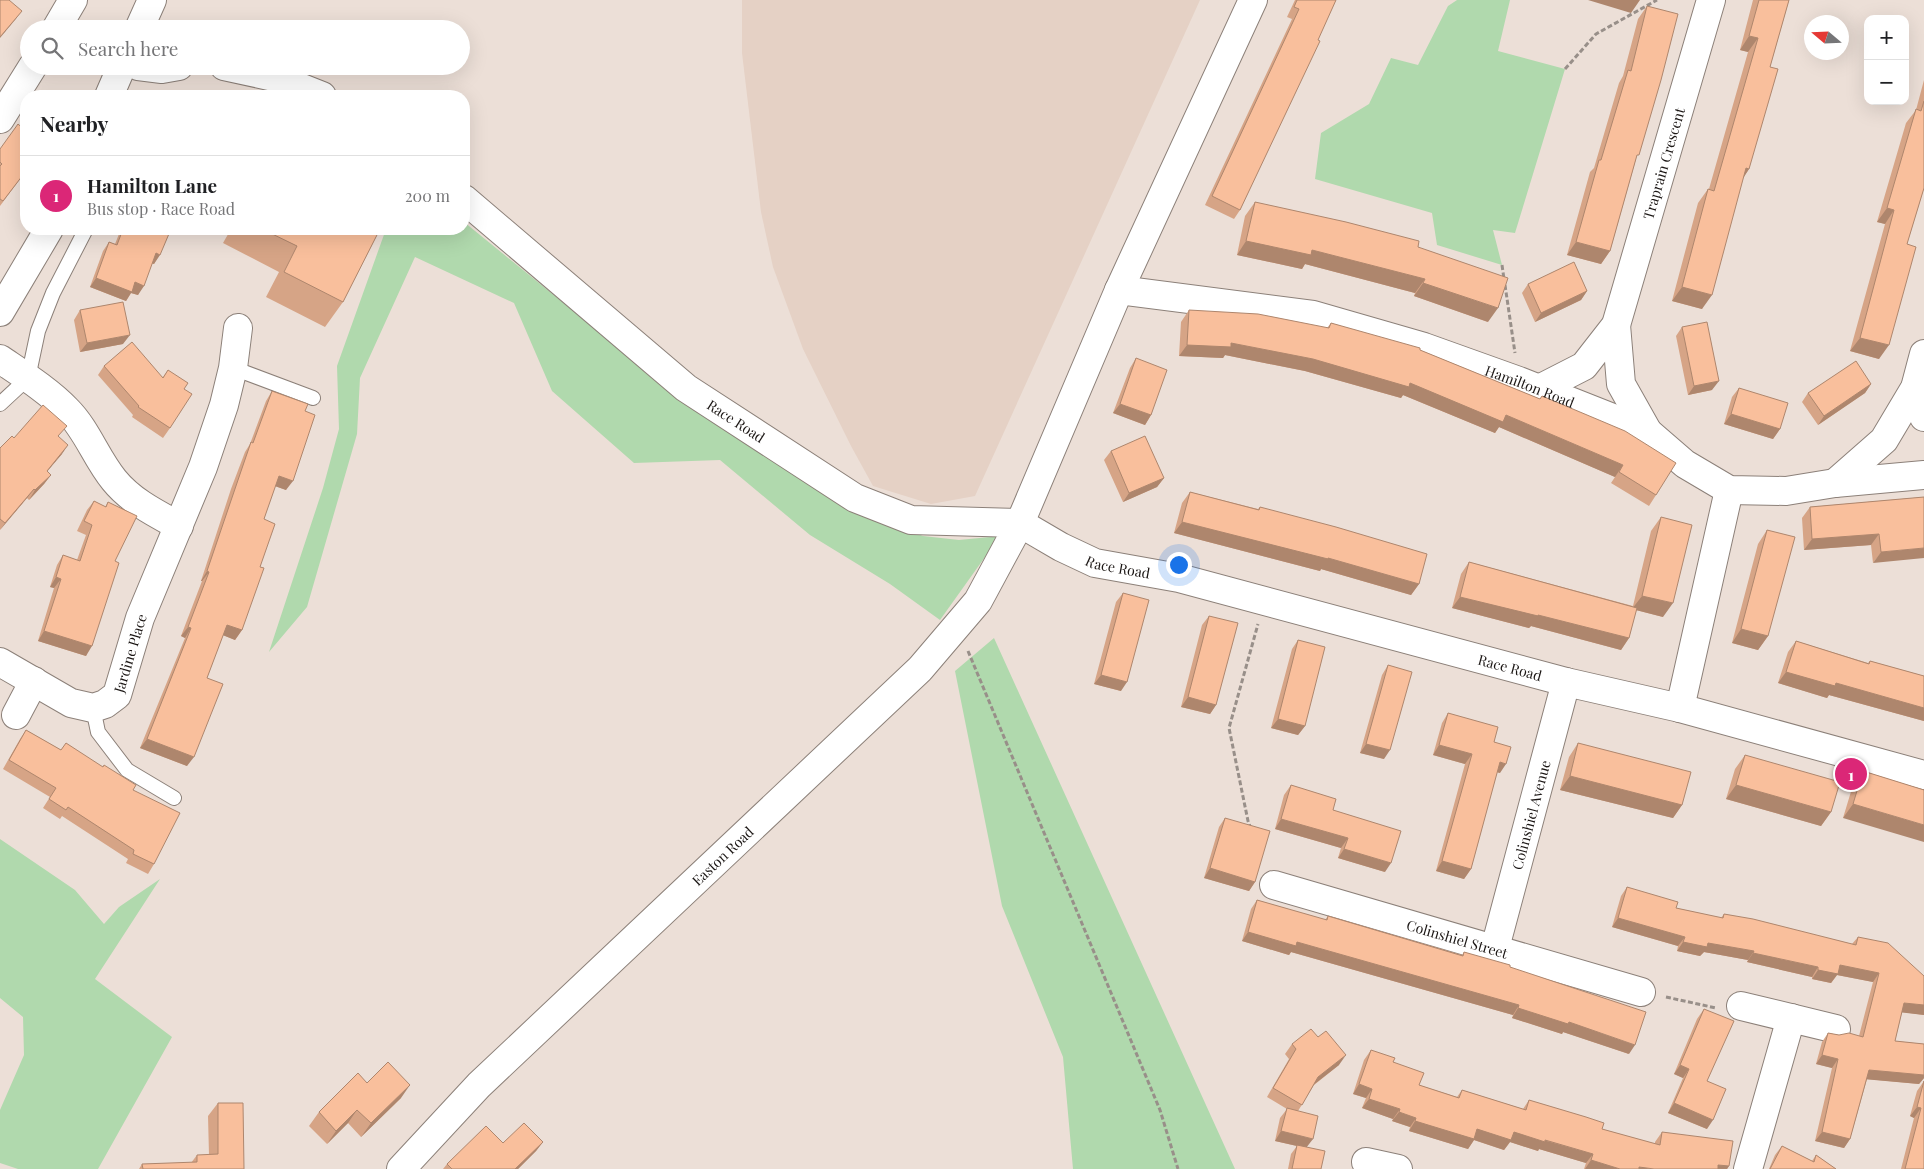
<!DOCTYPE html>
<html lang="en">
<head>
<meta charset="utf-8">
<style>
  :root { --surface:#fff; --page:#f2f2f2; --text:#202124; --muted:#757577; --line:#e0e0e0; --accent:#db2777 }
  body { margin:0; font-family:"Playfair Display",serif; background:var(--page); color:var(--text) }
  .controls { position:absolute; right:15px; top:15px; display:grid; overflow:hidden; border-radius:10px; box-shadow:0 5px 20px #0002 }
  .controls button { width:45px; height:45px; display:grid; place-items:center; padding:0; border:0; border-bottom:1px solid var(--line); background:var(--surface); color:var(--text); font:25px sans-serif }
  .compass { position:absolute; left:1804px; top:15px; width:45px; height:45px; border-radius:50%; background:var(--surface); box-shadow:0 5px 20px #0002; rotate:289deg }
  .you { position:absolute; left:1178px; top:564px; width:18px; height:18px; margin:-12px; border:4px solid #fff; border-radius:50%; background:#1a73e8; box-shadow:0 0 0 8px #1a73e833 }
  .badge { display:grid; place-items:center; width:32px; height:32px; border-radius:50%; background:var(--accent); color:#fff; font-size:16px; font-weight:700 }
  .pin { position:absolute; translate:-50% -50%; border:2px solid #fff; box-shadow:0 1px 5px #0006 }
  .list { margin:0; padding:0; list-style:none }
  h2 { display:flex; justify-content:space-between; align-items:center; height:65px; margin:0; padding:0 20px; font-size:21px }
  h2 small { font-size:16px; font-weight:400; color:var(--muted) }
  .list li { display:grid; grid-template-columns:32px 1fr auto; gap:15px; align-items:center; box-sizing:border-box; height:80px; padding:0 20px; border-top:1px solid var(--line) }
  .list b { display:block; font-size:19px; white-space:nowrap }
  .list p { margin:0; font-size:16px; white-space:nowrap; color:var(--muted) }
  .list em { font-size:16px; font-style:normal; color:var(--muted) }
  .icon { flex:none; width:28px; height:28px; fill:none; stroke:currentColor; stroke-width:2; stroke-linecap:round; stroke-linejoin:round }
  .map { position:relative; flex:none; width:1924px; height:1169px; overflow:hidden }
  .search { position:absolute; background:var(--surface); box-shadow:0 5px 20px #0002; left:20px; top:20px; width:450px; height:55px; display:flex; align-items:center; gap:12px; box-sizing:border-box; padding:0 18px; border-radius:28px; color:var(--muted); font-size:19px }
  .panel { position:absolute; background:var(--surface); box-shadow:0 5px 20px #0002; left:20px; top:90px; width:450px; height:145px; border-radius:20px }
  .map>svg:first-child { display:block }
</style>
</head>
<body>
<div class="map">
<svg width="1924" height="1169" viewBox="0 0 1924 1169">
  <rect width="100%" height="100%" fill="#ecdfd7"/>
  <path fill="#e5d1c5" d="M742 0H1200L975 496 931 504 873 486 851 446 803 349 773 267 761 212 742 53Z"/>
  <path fill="#b0d9ad" d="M1457 0H1510L1498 51 1565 69 1515 233 1493 230 1502 265 1437 245 1432 213 1315 179 1321 133 1369 104 1391 58 1418 65 1448 6Z
    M464 222 630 357 841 506 923 536 959 540 1000 536 940 620 890 584 810 535 720 460 634 463 552 391 514 303 415 257 360 378 357 434 307 607 269 652 323 488 339 429 337 366 386 229H464Z
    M994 638 1235 1169H1073L1063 1057 1002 906 955 671Z
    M0 839 75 890 104 924 119 907 160 879 95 979 172 1037 98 1169H18L0 1163V1110L24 1055 23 1017 0 998Z"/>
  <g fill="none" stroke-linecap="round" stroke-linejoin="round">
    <defs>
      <path id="lane" d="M233 368 313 398
        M0 404 28 378 38 331 53 293 86 229
        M93 708 98 732 127 770 174 798"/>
      <g id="street">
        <path d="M56 29 73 0"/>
        <path d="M138 66 162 69 179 66"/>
        <path d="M224 66 274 77 322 96"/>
        <path d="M0 119 33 66"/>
        <path id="s1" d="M1119 290 1313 315 1424 347 1519 381 1648 432 1685 464 1729 490 1786 491 1835 483 1924 475"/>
        <path d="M1616 325 1621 384 1648 432"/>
        <path d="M0 359C22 374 49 391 67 410 87 430 96 458 114 480 131 501 155 513 179 526"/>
        <path d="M1915 388 1924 417"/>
        <path id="s2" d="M1539 389 1584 366 1616 325 1711 0"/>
        <path d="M1835 483 1884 440 1915 388 1924 354"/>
        <path id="s3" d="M0 662 71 703 93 708 105 704 117 695 140 618 203 467 224 405 233 368 238 328"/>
        <path d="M1680 708 1729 490"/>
        <path d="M16 715 34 681"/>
        <path id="s4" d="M1274 885 1641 992"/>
        <path id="s5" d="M1495 948 1566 682"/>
        <path d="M1741 1006 1836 1029"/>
        <path d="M1366 1162 1398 1169"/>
        <path id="s6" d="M401 1169 479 1085 920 669 978 601 1020 523 911 520 855 498 686 388 464 199"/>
        <path d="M1748 1169 1791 1018"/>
      </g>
      <g id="secondary">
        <path id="s7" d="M1253 0 1119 290 1020 523 1061 547 1095 563 1179 578 1566 682 1680 708 1924 775"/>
      </g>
      <path id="primary" d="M139 29 152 0
        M109 96 122 66
        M0 312 49 229"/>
    </defs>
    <use href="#lane" stroke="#8c8079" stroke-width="16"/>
    <use href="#street" stroke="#8c8079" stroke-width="30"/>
    <use href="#secondary" stroke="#8c8079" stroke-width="30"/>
    <use href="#primary" stroke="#8c8079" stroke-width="30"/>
    <path stroke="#988f89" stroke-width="3" stroke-dasharray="5 2.5" stroke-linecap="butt" d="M1565 69 1596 34 1657 0
      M1502 265 1504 279
      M1505 285 1515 353
      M968 651 1160 1110 1178 1169
      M1251 829 1248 821 1229 728 1258 624
      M1666 997 1716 1008"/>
    <use href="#lane" stroke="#fff" stroke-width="14"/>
    <use href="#street" stroke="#fff" stroke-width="28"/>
    <use href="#secondary" stroke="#fff" stroke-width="28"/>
    <use href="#primary" stroke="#fff" stroke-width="28"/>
  </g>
  <path fill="#d6a486" d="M1295 0H1336L1240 210 1234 219 1205 205 1292 19 1287 17Z
    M1753 0H1789L1770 67 1749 169 1743 178 1702 309 1672 301 1698 203 1708 189H1709L1748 52 1740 50Z
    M1647 6 1636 159 1610 251 1601 264 1567 255 1590 172 1594 168 1619 83 1623 76 1638 19Z
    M1924 80V188L1907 244 1879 359 1850 351 1885 224 1877 222 1906 123 1916 110Z
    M26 131V171L0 206V149Z
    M1255 202 1418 247 1488 322 1414 296 1415 293 1305 264 1302 269 1237 255 1245 216Z
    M121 229H171L154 264H152L138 295 131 293 126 301 90 287 103 251 109 242 115 244Z
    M231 229H380L343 302 325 327 266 297 279 272 223 243Z
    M1528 284 1587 291 1581 300 1535 322 1522 293Z
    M80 310 123 344 80 352 74 320Z
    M1189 310 1327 328 1331 323 1420 350 1540 399 1542 396 1656 495 1649 506 1611 483 1615 477 1499 427 1495 433 1403 395 1401 398 1305 371 1225 355 1223 358 1179 356 1181 322Z
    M1682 327 1712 390 1688 395 1676 336Z
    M1136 358 1151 415 1145 425 1113 413 1130 368Z
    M104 366 163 377 168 370 184 389 170 428 163 438 132 417 133 415 98 375Z
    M1871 384 1865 393 1818 425 1802 402 1808 393Z
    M1739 388 1780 429 1773 439 1724 424 1732 397Z
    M272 391 305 411 286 490 275 486 264 519 260 567 242 630 235 640 223 635 207 678 187 766 140 748 185 638 181 636 202 581H201L231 489 245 452 250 444 266 401Z
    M59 437 62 454 47 471 51 475 44 484 29 500 27 498 0 530V448L14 438Z
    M1111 451 1164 478 1157 487 1123 502 1104 460Z
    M1190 492 1258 509 1260 507 1419 584 1411 595 1321 569 1320 571 1174 533 1182 503Z
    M1924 497 1873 563 1871 545 1804 550 1802 518 1810 507Z
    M94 501 105 507 108 502 115 561 86 656 38 641 54 588 50 587 57 565 63 555 77 560 86 535 77 531 87 510Z
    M1661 517 1663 617 1636 610 1629 638 1621 650 1531 626 1529 628 1452 608 1461 574 1469 562 1633 606 1651 531Z
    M1767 530 1768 636 1758 650 1732 643 1758 544Z
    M1123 593 1121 691 1094 684 1116 602Z
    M1209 616 1216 705 1210 714 1181 707 1202 625Z
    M1298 640 1305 726 1298 735 1271 728 1292 649Z
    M1796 641 1868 663 1870 661 1924 676V721L1829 695 1827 698 1778 683 1788 652Z
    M1388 665 1384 759 1360 753 1382 675Z
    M1448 713 1494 742 1500 773 1497 772 1471 869 1464 879 1436 871 1465 764 1433 755 1442 723Z
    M26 730 61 750 66 743 133 790 154 864 148 874 126 863 128 859 62 816 60 819 43 808 50 797 3 769 20 739Z
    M1578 743 1682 805 1673 818 1560 790 1569 757Z
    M1745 755 1831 812 1821 826 1726 799 1735 769Z
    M1863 771 1924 790 1843 818 1853 785Z
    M1291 785 1333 810 1385 872 1338 858 1341 848 1275 829 1284 795Z
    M1225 818 1255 882 1249 891 1204 878 1219 827Z
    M1627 887 1676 908 1721 918 1724 914 1852 944 1858 937 1924 976V1015L1902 1012 1895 1041 1924 1044V1078L1919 1084 1867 1079 1850 1139 1844 1148 1815 1141 1832 1068 1816 1064 1822 1042 1828 1033 1839 1035 1859 1036 1873 982 1837 975 1831 983 1812 979V977L1747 962 1748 960 1704 952 1700 956 1677 951 1678 946 1612 927 1621 896Z
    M1257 900 1325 920 1328 916 1462 955 1464 952 1510 967 1629 1054 1563 1032 1562 1034 1512 1018 1513 1015 1291 952 1289 955 1242 941 1251 909Z
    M1704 1009 1707 1081V1129L1668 1113 1683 1078 1674 1074 1697 1019Z
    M1292 1044 1339 1065 1314 1085 1298 1111 1307 1147 1321 1169H1288L1291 1154 1297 1146 1275 1141 1280 1118 1287 1109 1267 1097 1289 1059 1285 1054Z
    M1371 1050 1393 1062 1419 1085 1457 1097 1462 1090 1523 1109 1529 1100 1602 1129 1655 1144V1142L1662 1132 1729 1166 1727 1169H1584L1586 1163 1539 1149 1538 1151 1510 1142 1504 1150 1474 1140 1468 1149 1409 1131 1410 1127 1392 1121 1393 1119 1362 1108 1366 1098 1353 1094 1364 1060Z
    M1924 1081V1169H1901L1914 1118 1910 1116 1917 1091Z
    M367 1083 401 1098 361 1137 348 1123 327 1144 309 1126 319 1112Z
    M218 1103 244 1169H139L142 1164 191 1163 197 1155H209L208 1116Z
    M543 1142 536 1151 518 1169H443L447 1164 503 1143Z
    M1782 1146 1812 1161 1816 1155 1836 1169H1769L1775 1155Z"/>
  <path fill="#ae866d" d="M1588 0H1640L1631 13Z
    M22 11 15 20 0 38V37Z
    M1749 36 1758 38 1748 52 1740 50Z
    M1746 168 1749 169 1740 183Z
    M1887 208 1894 210 1885 224 1877 222Z
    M1246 241 1312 250 1425 279 1415 293 1305 264 1302 269 1237 255Z
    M1576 242 1610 251 1601 264 1567 255Z
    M156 253 160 255 154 264 150 262Z
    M96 278 135 282 144 286 138 295 131 293 126 301 90 287Z
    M1423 283 1498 308 1488 322 1414 296Z
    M1682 287 1712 295 1702 309 1672 301Z
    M1587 291 1581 300 1535 322 1541 313Z
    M130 335 123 344 80 352 87 343Z
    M1860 338 1889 345 1879 359 1850 351Z
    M1231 343 1313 359 1410 383 1506 415 1623 465 1615 477 1499 427 1495 433 1403 395 1401 398 1305 371 1225 355 1223 358 1179 356 1187 345Z
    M1719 381 1712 390 1688 395 1694 386Z
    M1871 384 1865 393 1818 425 1824 416Z
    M1120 404 1151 415 1145 425 1113 413Z
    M1731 414 1780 429 1773 439 1724 424Z
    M68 445 62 454 40 480 47 471Z
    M51 475 44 484 29 500 35 490Z
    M279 476 293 481 286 490 272 485Z
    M1164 478 1157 487 1123 502 1129 493Z
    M34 489 27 498 0 530 5 523Z
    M1182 522 1328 558 1419 584 1411 595 1321 569 1320 571 1174 533Z
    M1879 534 1871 545 1804 550 1812 539Z
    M1924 548V558L1873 563 1881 552Z
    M207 571 209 572 202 581H201Z
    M56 577 61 579 54 588 50 587Z
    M1642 596 1673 603 1663 617 1632 609Z
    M1460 597 1538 615 1629 638 1621 650 1531 626 1529 628 1452 608Z
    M227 625 242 630 235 640 220 634Z
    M188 627 191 628 185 638 181 636Z
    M1741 629 1768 636 1758 650 1732 643Z
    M44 631 92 646 86 656 38 641Z
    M1786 672 1836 683 1924 708V721L1829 695 1827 698 1778 683Z
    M1101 675 1127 682 1121 691 1094 684Z
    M1188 697 1216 705 1210 714 1181 707Z
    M1278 719 1305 726 1298 735 1271 728Z
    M147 739 194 757 187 766 140 748Z
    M1366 744 1390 750 1384 759 1360 753Z
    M1439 745 1472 754 1465 764 1433 755Z
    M1500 762 1506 764 1500 773 1493 771Z
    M1570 776 1682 805 1673 818 1560 790Z
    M1736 785 1831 812 1821 826 1726 799Z
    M1853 804 1924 825V842L1843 818Z
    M1281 819 1348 838 1341 848 1275 829Z
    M1344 849 1391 863 1385 872 1338 858Z
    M1442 861 1471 869 1464 879 1436 871Z
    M1210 868 1255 882 1249 891 1204 878Z
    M1618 918 1685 937 1678 946 1612 927Z
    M1248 932 1297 942 1519 1005 1513 1015 1291 952 1289 955 1242 941Z
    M1683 942 1708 943 1754 951 1748 960 1704 952 1700 956 1677 951Z
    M1753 953 1818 967 1812 977 1747 962Z
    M1840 965 1879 973 1873 982 1837 975 1831 983 1812 979 1818 970Z
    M1904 1003 1924 1005V1015L1898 1012Z
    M1518 1008 1569 1022 1635 1045 1629 1054 1563 1032 1562 1034 1512 1018Z
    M1346 1055 1339 1065 1312 1086 1318 1077Z
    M1822 1055 1838 1059 1832 1068 1816 1064Z
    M1680 1065 1689 1069 1683 1078 1674 1074Z
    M1869 1070 1924 1075V1078L1919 1084 1863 1079Z
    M1359 1084 1372 1089 1366 1098 1353 1094Z
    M410 1085 401 1098 361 1137 371 1123Z
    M1369 1099 1400 1109 1393 1119 1362 1108Z
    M1674 1103 1713 1120 1707 1129 1668 1113Z
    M1917 1107 1921 1108 1914 1118 1910 1116Z
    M357 1110 348 1123 327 1144 336 1131Z
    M1399 1112 1416 1118 1410 1127 1392 1121Z
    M1415 1121 1477 1129 1514 1132 1593 1154 1586 1163 1539 1149 1538 1151 1510 1142 1504 1150 1474 1140 1468 1149 1409 1131Z
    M1281 1131 1313 1139 1306 1148 1275 1141Z
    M1822 1132 1850 1139 1844 1148 1815 1141Z
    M543 1142 536 1151 518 1169H515Z
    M1591 1160 1620 1169H1585Z
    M1718 1165 1729 1166 1727 1169H1715Z
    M1639 1167 1654 1169H1638Z"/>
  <path fill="#f9bf9c" stroke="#ae866d" d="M0 0H9L22 11 0 37Z
    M1297 0H1336L1318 40 1320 41 1240 210 1212 196 1299 9 1294 7Z
    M1759 0H1789L1770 67 1778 69 1749 169 1746 168 1712 295 1682 287 1708 189 1714 191 1758 38 1749 36Z
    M1647 6 1678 14 1661 80 1639 155H1637L1610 251 1576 242 1599 160H1601L1628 70 1631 71Z
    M1924 101V188L1907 244 1916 247 1889 345 1860 338 1894 210 1887 208 1916 109 1921 111Z
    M18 124 26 131V171L3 201 0 199V166L2 164 0 162V149Z
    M1255 202 1346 222 1419 241 1418 247 1508 278 1498 308 1423 283 1425 279 1312 250 1311 255 1246 241Z
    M123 229H171L160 255 156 253 144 286 135 282 132 292 96 278 109 242 117 245Z
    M262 229H380L343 302 284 272 297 246Z
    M1574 262 1587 291 1541 313 1528 284Z
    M123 302 130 335 87 343 80 310Z
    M1189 310 1258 314 1329 328 1331 323 1420 348V350L1540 399 1542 396 1625 431 1676 463 1656 495 1619 472 1623 465 1506 415 1503 422 1410 383 1409 387 1313 359 1231 343V347L1187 345Z
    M1707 322 1719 381 1694 386 1682 327Z
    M132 342 163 378 168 370 188 383 184 389 192 394 170 428 138 407 139 406 104 366Z
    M1136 358 1167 370 1151 415 1120 404Z
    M1856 361 1871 384 1824 416 1808 393Z
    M1739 388 1788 403 1780 429 1731 414Z
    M272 391 308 404 305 411 315 415 293 481 279 476 264 519 275 524 260 567 264 568 242 630 227 625 207 678 223 684 194 757 147 739 191 628 188 627 209 572 207 571 238 480 251 442 253 443Z
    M43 405 67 426 58 436 68 445 47 471 51 475 35 490 34 489 5 523 0 519V448L12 436 14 438Z
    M1145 436 1164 478 1129 493 1111 451Z
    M1190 492 1259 510 1260 507 1336 527 1427 554 1419 584 1328 558V559L1182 522Z
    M1924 497V548L1881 552 1879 534 1812 539 1810 507Z
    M94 501 106 507 108 502 137 516 115 561 119 563 92 646 44 631 61 579 56 577 63 555 80 561 92 525 84 521Z
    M1661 517 1692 525 1673 603 1642 596Z
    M1767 530 1795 537 1768 636 1741 629Z
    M1469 562 1637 608 1629 638 1538 615V616L1460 597Z
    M1123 593 1149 600 1127 682 1101 675Z
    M1209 616 1238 623 1216 705 1188 697Z
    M1298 640 1325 647 1305 726 1278 719Z
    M1796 641 1869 664 1870 661 1924 676V708L1836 683 1835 686 1786 672Z
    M1388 665 1412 672 1390 750 1366 744Z
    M1448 713 1498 727 1494 742 1511 747 1506 764 1500 762 1471 869 1442 861 1472 754 1439 745Z
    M26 730 61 750 66 743 103 767 104 765 136 785 133 790 180 813 154 864 133 854 134 850 68 807 66 810 49 799 56 788 9 760Z
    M1578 743 1691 772 1682 805 1570 776Z
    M1745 755 1840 782 1831 812 1736 785Z
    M1863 771 1924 790V825L1853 804Z
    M1291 785 1336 799 1333 810 1401 831 1391 863 1344 849 1348 838 1281 819Z
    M1225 818 1270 831 1255 882 1210 868Z
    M1627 887 1678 902 1676 908 1723 918 1724 914 1753 919 1856 945 1858 937 1888 943 1924 976V1005L1904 1003 1895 1041 1924 1044V1075L1869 1070 1850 1139 1822 1132 1838 1059 1822 1055 1828 1033 1839 1035 1849 1033 1863 1037 1879 973 1840 965 1838 974 1818 970V967L1753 953 1754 951 1708 943 1707 947 1683 942 1685 937 1618 918Z
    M1257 900 1327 920 1328 916 1463 956 1464 952 1510 965V967L1646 1012 1635 1045 1569 1022 1568 1024 1518 1008 1519 1005 1297 942 1296 946 1248 932Z
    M1704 1009 1734 1021 1707 1081 1726 1089 1713 1120 1674 1103 1689 1069 1680 1065Z
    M1311 1029 1318 1037 1326 1031 1346 1055 1318 1077 1302 1105 1273 1088 1296 1049 1292 1044Z
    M1371 1050 1395 1058 1393 1062 1424 1073 1419 1085 1459 1098 1462 1090 1526 1110 1529 1100 1586 1117 1604 1123 1602 1129 1660 1145 1662 1132 1733 1141 1729 1166 1718 1165V1169H1654L1639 1167V1169H1620L1591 1160 1593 1154 1545 1140V1142L1514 1132 1511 1140 1477 1129 1474 1139 1415 1121 1416 1118 1399 1112 1400 1109 1369 1099 1372 1089 1359 1084Z
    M388 1062 410 1085 371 1123 357 1110 336 1131 319 1112 358 1073 367 1083Z
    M1924 1081V1169H1905L1921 1108 1917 1107Z
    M218 1103H243L244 1169H143L142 1164 197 1162V1155L218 1154Z
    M1287 1108 1318 1116 1313 1139 1281 1131Z
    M524 1123 543 1142 515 1169H452L447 1164 486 1126 503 1143Z
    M1297 1145 1325 1151 1321 1169H1292Z
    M1782 1146 1814 1162 1816 1155 1836 1169H1770Z"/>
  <g text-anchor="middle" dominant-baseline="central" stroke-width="4" stroke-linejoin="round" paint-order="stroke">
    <g font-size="14" fill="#1b1614" stroke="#fff">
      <text stroke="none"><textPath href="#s2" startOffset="271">Traprain Crescent</textPath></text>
      <text stroke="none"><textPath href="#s1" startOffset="424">Hamilton Road</textPath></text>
      <text transform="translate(736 421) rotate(33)">Race Road</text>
      <text stroke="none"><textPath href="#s7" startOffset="681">Race Road</textPath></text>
      <text stroke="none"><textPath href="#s3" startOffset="176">Jardine Place</textPath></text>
      <text stroke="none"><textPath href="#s7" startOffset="1086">Race Road</textPath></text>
      <text stroke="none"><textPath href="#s5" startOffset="138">Colinshiel Avenue</textPath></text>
      <text stroke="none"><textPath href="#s6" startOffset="449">Easton Road</textPath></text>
      <text stroke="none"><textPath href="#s4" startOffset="191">Colinshiel Street</textPath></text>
    </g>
  </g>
</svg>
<div class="controls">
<button>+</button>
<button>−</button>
</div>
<svg class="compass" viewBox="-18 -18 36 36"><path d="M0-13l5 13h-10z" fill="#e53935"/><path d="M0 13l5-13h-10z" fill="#757577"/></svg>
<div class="you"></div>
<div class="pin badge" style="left:1851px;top:774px">1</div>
<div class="search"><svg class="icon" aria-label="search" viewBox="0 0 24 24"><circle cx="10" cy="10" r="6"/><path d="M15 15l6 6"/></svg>Search here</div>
<section class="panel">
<h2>Nearby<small></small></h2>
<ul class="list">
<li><span class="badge">1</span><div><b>Hamilton Lane</b><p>Bus stop · Race Road</p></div><em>200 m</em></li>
</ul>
</section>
</div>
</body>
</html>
